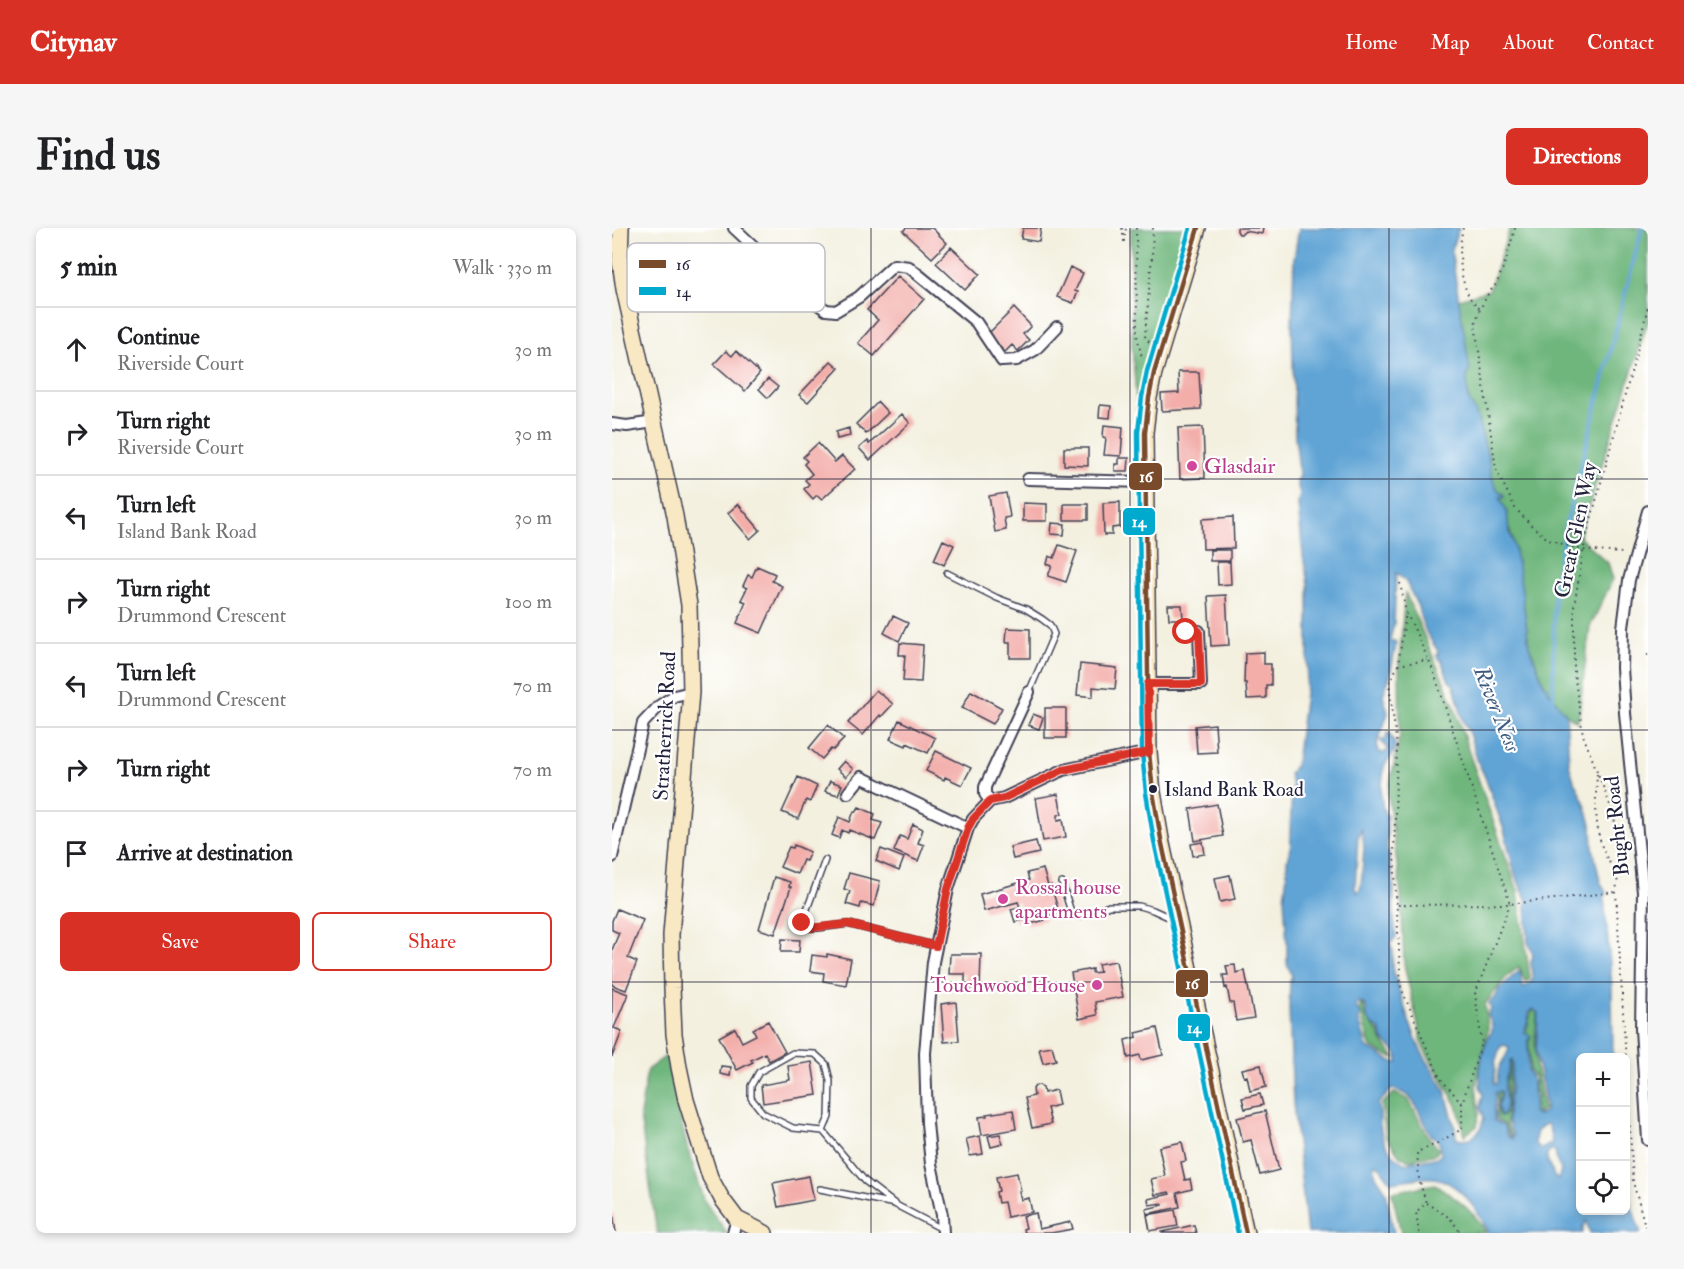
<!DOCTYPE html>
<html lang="en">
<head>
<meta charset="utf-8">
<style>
  :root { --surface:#fff; --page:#f6f6f6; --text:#202124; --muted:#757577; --line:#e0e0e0; --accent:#d93025 }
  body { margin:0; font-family:"IM FELL Double Pica",serif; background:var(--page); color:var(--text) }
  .controls { position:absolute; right:18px; bottom:18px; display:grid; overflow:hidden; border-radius:9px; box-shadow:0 3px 9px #0003 }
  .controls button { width:54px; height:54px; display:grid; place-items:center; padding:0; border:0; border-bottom:2px solid var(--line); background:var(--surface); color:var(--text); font:30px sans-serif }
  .stop { position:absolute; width:18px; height:18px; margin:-14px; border:4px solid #d93025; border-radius:50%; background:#fff }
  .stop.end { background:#d93025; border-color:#fff; box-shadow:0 2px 6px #0008 }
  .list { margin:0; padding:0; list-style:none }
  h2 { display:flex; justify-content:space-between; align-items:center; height:78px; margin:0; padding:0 24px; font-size:26px }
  h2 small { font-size:20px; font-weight:400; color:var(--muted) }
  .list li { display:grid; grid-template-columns:39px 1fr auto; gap:18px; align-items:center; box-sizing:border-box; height:84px; padding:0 24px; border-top:2px solid var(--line) }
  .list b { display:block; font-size:22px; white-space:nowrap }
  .list p { margin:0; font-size:20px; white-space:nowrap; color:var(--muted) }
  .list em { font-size:20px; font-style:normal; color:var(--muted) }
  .actions { display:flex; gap:12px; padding:18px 24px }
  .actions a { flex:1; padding:14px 0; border:2px solid var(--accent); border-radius:9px; text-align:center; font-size:21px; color:var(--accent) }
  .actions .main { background:var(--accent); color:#fff }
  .icon { flex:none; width:33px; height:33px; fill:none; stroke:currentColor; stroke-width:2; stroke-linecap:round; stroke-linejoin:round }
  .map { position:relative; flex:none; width:1036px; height:1005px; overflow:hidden; border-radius:9px }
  header { display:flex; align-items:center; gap:36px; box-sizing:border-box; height:84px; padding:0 30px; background:var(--accent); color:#fff }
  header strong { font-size:28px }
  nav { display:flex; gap:33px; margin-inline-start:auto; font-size:21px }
  .intro { display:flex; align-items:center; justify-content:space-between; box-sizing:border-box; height:144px; padding:0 36px }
  h1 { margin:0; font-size:42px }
  .button { padding:15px 27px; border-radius:9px; background:var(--accent); color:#fff; font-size:21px; font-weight:700 }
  main { display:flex; gap:36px; padding:0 36px }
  aside { flex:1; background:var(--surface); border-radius:9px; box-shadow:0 3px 9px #0003 }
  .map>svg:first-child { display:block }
</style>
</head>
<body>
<header>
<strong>Citynav</strong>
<nav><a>Home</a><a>Map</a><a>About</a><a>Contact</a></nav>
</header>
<div class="intro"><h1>Find us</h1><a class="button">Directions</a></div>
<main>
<aside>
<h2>5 min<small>Walk · 330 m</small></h2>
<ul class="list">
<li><svg class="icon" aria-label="ahead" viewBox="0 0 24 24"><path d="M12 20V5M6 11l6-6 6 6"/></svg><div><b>Continue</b><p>Riverside Court</p></div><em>30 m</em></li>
<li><svg class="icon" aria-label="right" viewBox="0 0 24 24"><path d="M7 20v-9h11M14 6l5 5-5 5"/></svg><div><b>Turn right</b><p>Riverside Court</p></div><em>30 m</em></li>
<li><svg class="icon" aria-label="left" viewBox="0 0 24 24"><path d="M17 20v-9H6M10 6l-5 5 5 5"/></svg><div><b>Turn left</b><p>Island Bank Road</p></div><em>30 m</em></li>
<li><svg class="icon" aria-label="right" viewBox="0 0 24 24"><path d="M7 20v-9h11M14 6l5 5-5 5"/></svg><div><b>Turn right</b><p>Drummond Crescent</p></div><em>100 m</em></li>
<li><svg class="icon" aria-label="left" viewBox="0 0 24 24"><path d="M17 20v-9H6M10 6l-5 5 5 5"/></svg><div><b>Turn left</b><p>Drummond Crescent</p></div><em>70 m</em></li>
<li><svg class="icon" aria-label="right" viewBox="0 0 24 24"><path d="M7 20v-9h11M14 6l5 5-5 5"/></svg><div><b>Turn right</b></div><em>70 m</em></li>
<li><svg class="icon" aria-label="arrive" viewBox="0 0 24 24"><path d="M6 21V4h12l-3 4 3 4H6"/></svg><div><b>Arrive at destination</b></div></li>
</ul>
<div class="actions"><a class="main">Save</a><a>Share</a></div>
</aside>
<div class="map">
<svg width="1036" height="1005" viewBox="0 0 1036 1005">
  <rect width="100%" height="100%" fill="#fff"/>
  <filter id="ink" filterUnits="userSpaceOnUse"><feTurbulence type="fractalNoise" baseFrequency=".0167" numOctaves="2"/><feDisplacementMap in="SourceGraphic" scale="12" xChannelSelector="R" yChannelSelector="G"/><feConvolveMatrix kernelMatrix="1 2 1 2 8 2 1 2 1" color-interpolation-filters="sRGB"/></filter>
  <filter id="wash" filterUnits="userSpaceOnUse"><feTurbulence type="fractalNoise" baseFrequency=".008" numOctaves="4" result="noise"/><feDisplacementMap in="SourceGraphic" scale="24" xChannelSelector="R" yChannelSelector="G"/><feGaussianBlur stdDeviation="1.35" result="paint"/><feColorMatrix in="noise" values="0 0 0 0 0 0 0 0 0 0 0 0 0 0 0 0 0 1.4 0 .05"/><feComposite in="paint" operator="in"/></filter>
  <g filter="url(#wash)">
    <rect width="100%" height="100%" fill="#f3f0df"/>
    <path fill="#6eb67b" stroke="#486c5b" stroke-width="1.5" d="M519 0H574L525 183 520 117Z
      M898 0H1036V93L967 309 996 335 1001 351 978 399 966 494 952 485 932 456 917 418 901 312 879 250 858 177 837 74 877 62Z
      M793 364 842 477 857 525 906 663 918 751 914 754 907 739 895 748 873 776 876 800 864 857 867 885 865 898 853 907 845 877 811 819 792 736 789 667 776 565 788 507 787 437Z
      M748 776 752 778 753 788 768 806V810L783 830 773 827 758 818 748 783Z
      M920 783H924L925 787 923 811 924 839 932 881 926 885H923L925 867 922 862 923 850 918 843 917 815 919 808 914 804C916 798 918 786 920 783Z
      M54 828 75 919 93 974 115 1005H45L28 888 35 842Z
      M898 833H900L898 843 894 896 900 909 897 908 892 897 884 891 885 866 886 864 889 865 885 878 887 888 890 889 895 883 894 855 896 844 899 839Z
      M782 865 796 871 818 911 827 921 824 926 796 932 788 928 774 909 770 876Z
      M823 956C842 969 864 984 874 1005H789L780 964Z"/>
    <path fill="#60a4d5" stroke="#416388" stroke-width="1.5" fill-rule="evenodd" d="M687 0H847L839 22 858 142 855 147 856 170 864 185 877 232C878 244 882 262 892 267V269H888L895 283 897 304 901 312 909 355 917 418 932 456 936 459 935 461 952 484 954 485 957 536 962 553 973 576 980 600 981 620 988 653 994 665 992 669 1000 759 1001 829 969 830V982H1014V955L1018 974 1029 1005H978L974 993 971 999V1005H877C866 983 848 954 822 950 808 948 793 953 779 954L768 939 762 936 764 948 774 963 782 1005H695L681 875 677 781 678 753 680 748 675 735V716L672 670 675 647V633L679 616 678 607 680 557 677 546 684 536 696 441V356L691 328 686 275 688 265 685 256V251L688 250 683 208 680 98 682 31ZM784 345 793 352 808 383 809 391 815 406 826 423 825 428 827 432H829L837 453 842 457 851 492 857 505 866 534 873 549 892 602 903 646 915 673 914 676 916 714 921 726 919 735 921 752 914 758 911 759 908 742 907 743 887 761 883 770 877 775 879 781 876 787 880 796V804L877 807 870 827 868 843V858L871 867 868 879 872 890 868 902 859 911 848 912 844 910 843 899 833 862 809 823 797 793 780 740 781 723 778 716 784 709V706C781 690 781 675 782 658 782 652 779 646 778 639 776 632 779 627 775 621V588L771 581 769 567 772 538 782 524 783 516 777 504H775L774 511 769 512 771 516 776 521 775 524 768 525 766 522 765 517 776 485 771 467 778 448 784 416 783 413 779 414 778 411 782 396ZM749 601 752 619 749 658 747 663 745 664 743 660 746 609ZM747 773 754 778C755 781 754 785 755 789 759 800 770 797 770 811 777 818 788 824 786 835 774 833 766 823 755 820L747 792 748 786 744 778ZM921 781 926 785 924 824 934 878C934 884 930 887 924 887L921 885 923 869 921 863V853L916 842V815L918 808 912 804 916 793 917 785ZM892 817 897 819C896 828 890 832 887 840 885 846 887 850 884 856H882L883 836 888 819ZM900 831 901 837 899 846V856L895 892 901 907 900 911 895 908 892 899 882 892 883 865 889 863 890 865 886 877 888 888H890C898 878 891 865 893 853 895 846 898 840 898 833ZM780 861C787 862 791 866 797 868L804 878 819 907 824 910 828 917 829 926 827 929 808 933 802 932 793 936C777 925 770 916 768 896 768 889 769 883 766 876ZM934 896 937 898 940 915 929 921 923 916C923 906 925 900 934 896ZM940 921 943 923 945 934 949 942 947 951 943 950 935 932V926Z"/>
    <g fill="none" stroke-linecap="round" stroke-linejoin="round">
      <path stroke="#60a4d5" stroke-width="4" d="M940 474 941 470 942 361 953 300 1030 0"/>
    </g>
    <g id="blocks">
      <path fill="#f3aeaa" d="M294 0H320L335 15 320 30 291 3Z
        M411 0H429L427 14 409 11Z
        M625 0H651L650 6 633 3 630 6H627L625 3Z
        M339 19 368 46 353 62 324 35Z
        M458 39 471 45 463 63 466 64 461 75 445 69Z
        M286 48 312 71 262 128 246 115 266 92 255 82Z
        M402 80 419 98 411 106 417 112 406 123 400 117 393 124 375 107Z
        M114 123 120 128 124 123 148 145 133 163 102 136Z
        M219 133 227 140 196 174 187 167Z
        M566 144H587L589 181 550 183 549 166 567 165Z
        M156 151 166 159 156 170 147 161Z
        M266 174 276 185 254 206 244 196Z
        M488 177 499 178 498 190 487 189Z
        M290 186 298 195 258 232 247 220 255 213 257 216Z
        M492 197 511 199 509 228 492 227 494 210 491 209Z
        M591 199 593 250 568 251 566 200Z
        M237 200 238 208 225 211 224 204Z
        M206 215 223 234 230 228 243 241 210 271 205 267 201 271 192 261 197 256 193 252 200 246 192 236 195 233 191 229Z
        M452 220H476V238L452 237Z
        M507 230H517L516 243H503V236H507Z
        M394 265 398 289 392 290 394 302 383 304 377 268Z
        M508 274V299L500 300V307H492L491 275Z
        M411 275 435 276V293H411Z
        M126 276 148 302 138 311 116 285Z
        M452 276H476V292H452Z
        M621 289 622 320 591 321 590 291Z
        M440 295 453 296 452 307 439 306Z
        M331 312 342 317 332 337 322 332Z
        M447 317 465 323 454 354 436 348 440 338 435 336 437 328 442 330Z
        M598 322H618V333H598Z
        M605 334H618L619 356 606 357Z
        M145 338 163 346 160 353 170 358 149 405 125 395 134 374 129 372 135 360 131 358 136 347 140 349Z
        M614 367 617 417 599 418 596 368Z
        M556 377H570L571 391H557Z
        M281 388 296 395 287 413 272 405Z
        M395 400 418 401V430H398V414H394Z
        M288 415 311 417 309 454 291 453 293 427H287Z
        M652 424V436H659V457H654V470L635 471 634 455H632L633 425Z
        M468 436 505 440 503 461 481 459V469L465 467Z
        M264 462 281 476 269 489 268 487 251 507 236 495Z
        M359 463 390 480 381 496 350 480Z
        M433 480H454V510H433Z
        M421 486 431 490 427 501 416 497Z
        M287 492 323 510 316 525 295 515 294 518 278 511Z
        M603 496 605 524 585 525 583 498Z
        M216 497 232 511 221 522 219 521 210 531 197 520Z
        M324 523 359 540 350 557 333 549 332 552 314 543Z
        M232 533 241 541 234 549 225 541Z
        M186 549 205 558 198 574 194 572 186 591 170 584Z
        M218 553 230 557 226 567 213 563Z
        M446 566 450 586 446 587V592L451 591 454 609 431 613 424 570Z
        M605 576 611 608 583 613 578 581Z
        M247 579 263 586 261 592 270 595 263 612 237 602 236 605 230 602 227 610 220 607 227 589 238 594 242 583 244 584Z
        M301 596 311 601 306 615 312 617 306 633 282 623 288 608 295 611Z
        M424 613 427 625 401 631 398 619Z
        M591 614 593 626 581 628 579 616Z
        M182 617 198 624 194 633 191 632 185 646 168 639 177 619 181 620Z
        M269 621 292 630 287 643 264 633Z
        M431 641 436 658 439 657 447 685 432 689 433 692 415 697 414 691 403 694 399 681 408 679 406 674 372 683 368 666 417 652 415 645Z
        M237 645 268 653 262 678 249 675 248 680 234 676 238 663 232 661Z
        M618 647 623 671 608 674 603 650Z
        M162 649 178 654 177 659H179L163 706 147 701Z
        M5 681 31 692 16 730 25 734 14 762 0 757V722L7 705 0 702V693Z
        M170 711 188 712 187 724H169Z
        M215 726 239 731 234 757 211 753 212 745 198 743 200 727 215 729Z
        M338 726H369L368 760H353V746H337Z
        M504 733 511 769 483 774 485 787 467 791 459 745 480 741V745L488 744 486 736Z
        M623 737 624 745 633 743 642 790 624 793 621 775H618L615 759 613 760 611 747H616L614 738Z
        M0 760 16 766 2 800 10 803 0 829Z
        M344 774 347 813 332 814 329 776Z
        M156 793 173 824 157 833 153 825 139 832 141 834 125 842 107 809 123 800 130 814 144 807 141 801Z
        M545 800 551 827 529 832 528 827 516 830 513 812 525 809 524 805Z
        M440 818 444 832 431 835 427 820Z
        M200 834 205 867 151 875 149 857 178 852 176 838Z
        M649 837 654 859 638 863 635 848 632 849 630 841Z
        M109 838 119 839 118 848 108 846Z
        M427 857 431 859 432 865 444 862 447 877 435 880 439 896 420 900 413 870 422 868 421 861 423 858Z
        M648 866 651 877 633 881 630 870Z
        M401 882 404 901 370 907 367 889 375 888 374 886Z
        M653 883 667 942 648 947 639 912 631 914 625 890Z
        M388 906 391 916 379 919 376 908Z
        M368 908 371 926 358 928 354 911Z
        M570 914 574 933 569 934 573 952 578 951 580 961 565 965 568 979 535 986 534 981 551 977 550 975 537 977 536 971 558 966 557 964 543 967 539 951 553 948 547 919Z
        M405 945 409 963H407L409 972 417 970 420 984 395 989 392 974 386 975 384 964 387 963 384 949Z
        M197 948 202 972 166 979 161 955Z
        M563 982 566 998 538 1003 535 987Z
        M1 984 4 1005H0V985Z
        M424 985 427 1001 459 994 461 1001 439 1005H412L411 1001 414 1000 411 988Z
        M582 997 584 1005H550V1004Z"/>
    </g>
  </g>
  <g filter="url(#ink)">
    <use href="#blocks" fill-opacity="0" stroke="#414154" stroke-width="1.5"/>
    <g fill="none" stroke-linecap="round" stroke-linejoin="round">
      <defs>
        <path id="lane" d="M335 345 385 370 414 381 430 391 438 397 442 406 417 464
          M213 632 190 695 193 700H206L236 696 324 718
          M450 655 459 684 465 688 476 686 497 678H527L541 682 563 692
          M211 903 217 889 218 853 214 836 203 826 181 825 147 844 139 858V870L151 885 181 900 211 903 253 953 284 977 330 1001
          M208 961 283 976"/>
        <path id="street" d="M122 0 195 68 214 82 224 83 247 69 282 37 297 39 364 94 390 133 405 132 423 122 445 99
          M0 196 15 198 42 194
          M416 251 533 254
          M1036 283 1017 352 1011 400 1010 440 1013 485 1031 664 1029 801 1036 912
          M536 456H589L587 403H574
          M236 565 249 549 356 600
          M378 573 373 566V559L417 464
          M0 629 31 495 47 478 62 468 79 464
          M121 1005 125 991
          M331 1005 330 987 319 936 315 895 313 825 321 734 336 661 356 600 361 591 378 573 392 570 451 542 537 524"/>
        <path id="secondary" d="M9 0 8 33 12 61 63 288 77 377 79 464 59 707 60 760 62 806 67 839 74 872 98 949 110 971 125 991 153 1005
          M586 0 542 145 537 170 533 205 537 524 541 564 549 611 634 1005"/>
      </defs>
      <use href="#lane" stroke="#414154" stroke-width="8"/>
      <use href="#street" stroke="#414154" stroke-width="14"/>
      <use href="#secondary" stroke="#414154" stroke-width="18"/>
      <path stroke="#414154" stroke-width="2" stroke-dasharray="1.5 4.5" stroke-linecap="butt" d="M510 0 512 13 514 0
        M524 0 525 107 529 126 533 128
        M851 0C846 21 847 51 858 70 861 74 865 78 868 81
        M903 0 895 29 885 55 876 66 868 81 863 96 884 241 903 280 920 298 937 312 971 322 1011 325
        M537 114 533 108 540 28 541 0
        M788 355 794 385
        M1035 427H1036
        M786 437 816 432
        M985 546C983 576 981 624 1007 645
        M786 677 898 676 1004 664
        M850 875 828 850 789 760 782 627 785 518 777 456 786 437 794 385 800 396 821 442 898 676
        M814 975 838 990 849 1005
        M807 1005 804 984 814 975 807 951 805 924 824 916 850 901V875L870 815 863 766 898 676
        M1035 1005 1021 954 1004 664 1007 640 1002 587 971 507 962 445V378L973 313 1024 127 1036 79"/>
      <use href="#lane" stroke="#fff" stroke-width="5"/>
      <use href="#street" stroke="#fff" stroke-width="10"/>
      <use href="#secondary" stroke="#f8e8c3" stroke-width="15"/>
      <defs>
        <path id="bus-1" d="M586 0 542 145 537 170 533 205 537 524 541 564 549 611 634 1005"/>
        <path id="bus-2" d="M578 0 535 143 530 169 526 204 530 524 534 565 542 613 626 1005"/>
      </defs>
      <use href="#bus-1" stroke="#fff" stroke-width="9"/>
      <use href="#bus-2" stroke="#fff" stroke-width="9"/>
      <use href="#bus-1" stroke="#7a4b2a" stroke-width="4.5"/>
      <use href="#bus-2" stroke="#00a9ce" stroke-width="4.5"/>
    </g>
  </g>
  <g fill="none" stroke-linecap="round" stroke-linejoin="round" filter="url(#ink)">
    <path stroke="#d93025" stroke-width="8" d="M190 695 194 700H197L236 696 324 718 336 661 356 600 361 591 378 573 392 570 451 542 537 524 536 456H589L587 403 574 404"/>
  </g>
  <path fill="none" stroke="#22223b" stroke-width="1.5" stroke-opacity="0.55" d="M259 0V1005M518 0V1005M777 0V1005M0 251H1036M0 502H1036M0 754H1036"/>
  <g fill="#d1479c" stroke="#fff" stroke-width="2">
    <circle cx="580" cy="238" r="6"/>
    <circle cx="391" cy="671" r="6"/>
    <circle cx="485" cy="757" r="6"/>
  </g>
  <circle fill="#22223b" stroke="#fff" stroke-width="2" cx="541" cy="561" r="5"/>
  <g text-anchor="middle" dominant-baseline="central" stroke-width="4.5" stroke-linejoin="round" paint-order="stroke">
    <g font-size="20" fill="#22223b" stroke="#fff" text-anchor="start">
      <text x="552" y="561">Island Bank Road</text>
    </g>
    <g font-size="21" fill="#b23c85" stroke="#fff" text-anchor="start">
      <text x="592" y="238">Glasdair</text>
      <text x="403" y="659">Rossal house<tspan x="403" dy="24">apartments</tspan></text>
      <text x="473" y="757" text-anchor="end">Touchwood House</text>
    </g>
    <g font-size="21" fill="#22223b" stroke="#fff">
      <text transform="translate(964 302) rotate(-78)">Great Glen Way</text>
      <text transform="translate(53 498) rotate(-87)">Stratherrick Road</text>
      <text transform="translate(1005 598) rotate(-96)">Bught Road</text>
    </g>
    <g font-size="22" font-style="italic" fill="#3e5c80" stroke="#fff">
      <text transform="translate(885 481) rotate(68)">River Ness</text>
    </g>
  </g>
  <rect x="15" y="15" width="198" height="69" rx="9" fill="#fff" stroke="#bdbdc4" stroke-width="1.5"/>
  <rect x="27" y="32" width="27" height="8" fill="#7a4b2a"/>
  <rect x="27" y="59" width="27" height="8" fill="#00a9ce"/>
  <g font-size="16" fill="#22223b">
    <text x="64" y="42">16</text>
    <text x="64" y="69">14</text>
  </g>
  <g stroke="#fff" stroke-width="2">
    <rect x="516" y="234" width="35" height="29" rx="6" fill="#7a4b2a"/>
    <rect x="510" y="279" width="34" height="29" rx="6" fill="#00a9ce"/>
    <rect x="563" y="741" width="34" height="29" rx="6" fill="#7a4b2a"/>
    <rect x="565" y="785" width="34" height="29" rx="6" fill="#00a9ce"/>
  </g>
  <g font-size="16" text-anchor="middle" font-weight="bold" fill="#fff">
    <text x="534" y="254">16</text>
    <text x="527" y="299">14</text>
    <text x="580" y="761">16</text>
    <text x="582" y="805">14</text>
  </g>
</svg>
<div class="controls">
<button>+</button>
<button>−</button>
<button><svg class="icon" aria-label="locate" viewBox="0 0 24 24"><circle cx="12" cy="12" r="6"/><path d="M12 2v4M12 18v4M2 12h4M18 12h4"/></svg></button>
</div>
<div class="stop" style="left:574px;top:404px"></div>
<div class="stop end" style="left:190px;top:695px"></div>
</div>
</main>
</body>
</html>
